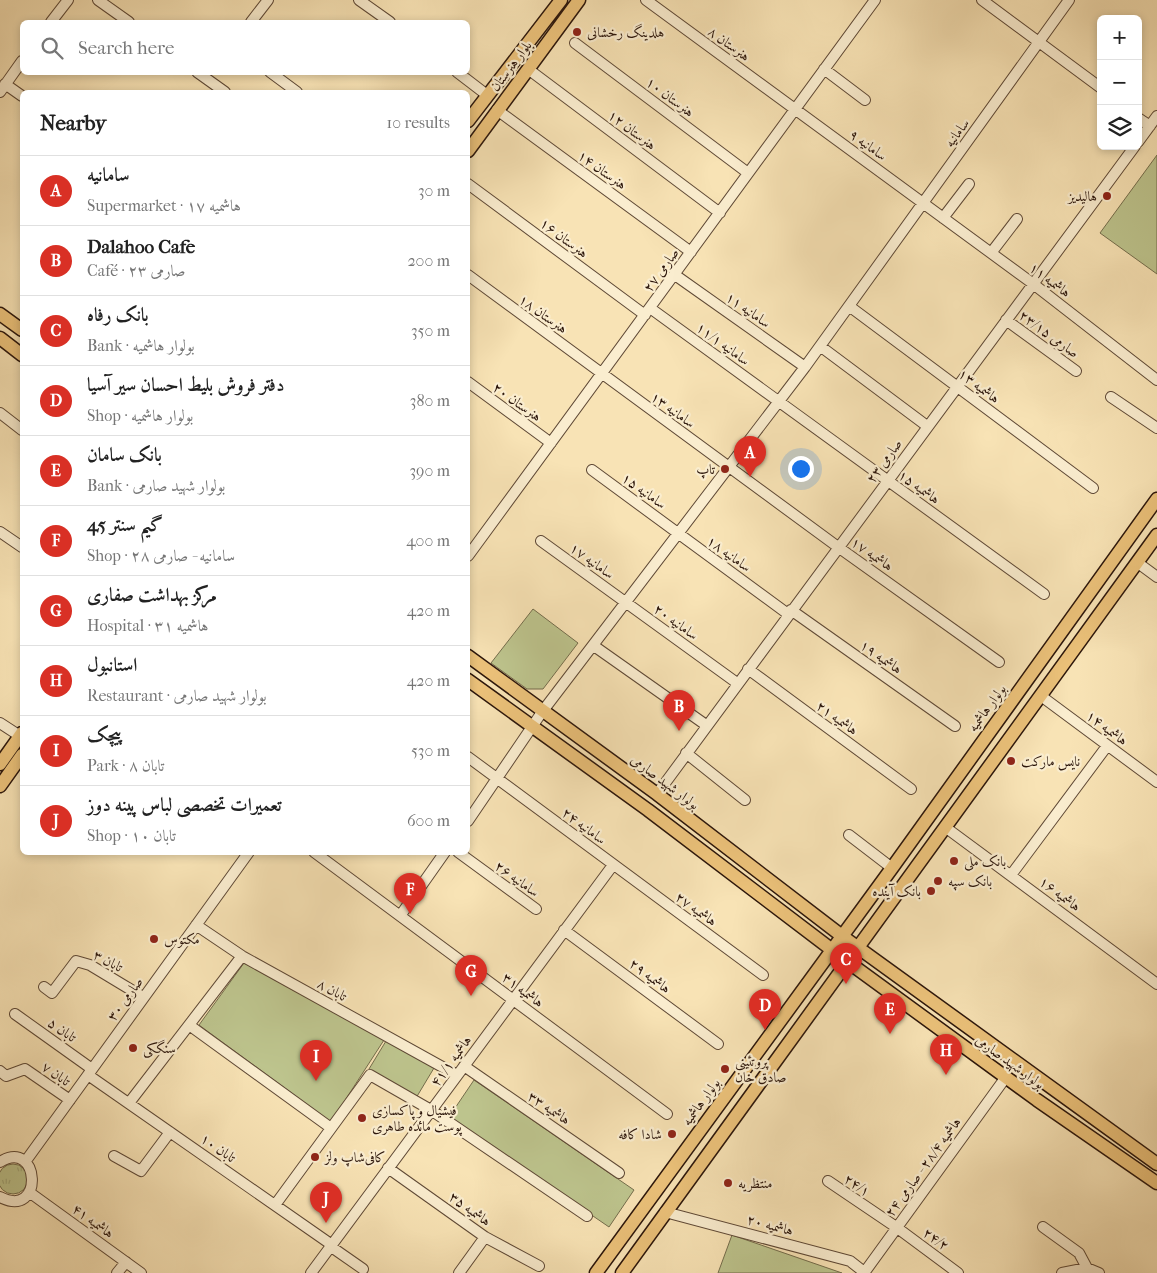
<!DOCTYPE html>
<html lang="en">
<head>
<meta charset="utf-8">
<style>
  :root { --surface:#fff; --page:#f6f6f6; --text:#222; --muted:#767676; --line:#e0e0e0; --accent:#d93025 }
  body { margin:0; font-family:"IM FELL French Canon",Amiri,serif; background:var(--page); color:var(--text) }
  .controls { position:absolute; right:15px; top:15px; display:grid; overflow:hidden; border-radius:8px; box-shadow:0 2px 8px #0003 }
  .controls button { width:45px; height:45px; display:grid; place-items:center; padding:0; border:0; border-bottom:1px solid var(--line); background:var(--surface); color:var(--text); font:25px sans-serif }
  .you { position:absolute; left:800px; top:468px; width:18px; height:18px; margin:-12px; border:4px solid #fff; border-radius:50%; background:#1a73e8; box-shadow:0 0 0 8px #1a73e833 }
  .badge { display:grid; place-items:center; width:32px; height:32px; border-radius:50%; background:var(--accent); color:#fff; font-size:16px; font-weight:700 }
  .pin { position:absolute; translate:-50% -41px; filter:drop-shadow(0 1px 2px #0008) }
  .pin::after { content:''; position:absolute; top:26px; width:18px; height:15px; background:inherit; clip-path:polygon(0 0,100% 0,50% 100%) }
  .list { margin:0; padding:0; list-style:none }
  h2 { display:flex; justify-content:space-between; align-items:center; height:65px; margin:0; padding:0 20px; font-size:21px }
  h2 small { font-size:16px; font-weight:400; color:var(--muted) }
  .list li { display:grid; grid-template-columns:32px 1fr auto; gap:15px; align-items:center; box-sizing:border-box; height:70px; padding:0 20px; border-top:1px solid var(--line) }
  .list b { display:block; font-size:19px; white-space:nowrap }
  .list p { margin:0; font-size:16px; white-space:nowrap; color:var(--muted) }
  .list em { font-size:16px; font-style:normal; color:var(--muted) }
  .icon { flex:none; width:28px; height:28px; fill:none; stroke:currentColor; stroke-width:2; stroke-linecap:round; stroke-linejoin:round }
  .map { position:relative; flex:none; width:1157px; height:1273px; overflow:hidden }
  .search { position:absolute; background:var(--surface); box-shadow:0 2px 8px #0003; left:20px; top:20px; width:450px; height:55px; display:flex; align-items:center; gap:12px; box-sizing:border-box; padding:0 18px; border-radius:8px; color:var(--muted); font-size:19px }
  .panel { position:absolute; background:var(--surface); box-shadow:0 2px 8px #0003; left:20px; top:90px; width:450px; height:765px; border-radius:8px }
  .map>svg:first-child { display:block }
</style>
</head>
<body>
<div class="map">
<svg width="1157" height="1273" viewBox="0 0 1157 1273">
  <defs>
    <pattern id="grass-tufts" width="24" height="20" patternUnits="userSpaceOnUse" patternTransform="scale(1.25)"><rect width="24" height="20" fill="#bdc48d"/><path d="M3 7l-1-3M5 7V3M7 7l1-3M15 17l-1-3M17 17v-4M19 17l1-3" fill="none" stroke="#a3a878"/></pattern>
  </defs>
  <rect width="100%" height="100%" fill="#f8e3b5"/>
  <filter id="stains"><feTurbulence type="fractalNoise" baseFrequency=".004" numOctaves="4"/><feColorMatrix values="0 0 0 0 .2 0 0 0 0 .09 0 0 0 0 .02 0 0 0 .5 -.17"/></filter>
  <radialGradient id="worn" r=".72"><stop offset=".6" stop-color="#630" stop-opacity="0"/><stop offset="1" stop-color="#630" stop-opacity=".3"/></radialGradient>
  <path fill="url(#grass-tufts)" stroke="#746d4c" d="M-2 1179a15 15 0 1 1 30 0a15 15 0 1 1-30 0Z"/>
  <path fill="#bdc48d" stroke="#746d4c" d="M1157 155V274L1100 233Z
    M533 609 578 643 543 689H527L491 663Z
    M244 963 384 1040 331 1122 199 1025Z
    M386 1041 434 1068 416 1098 369 1069Z
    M474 1080 634 1190 609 1227 449 1117Z
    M732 1235 842 1273H718Z"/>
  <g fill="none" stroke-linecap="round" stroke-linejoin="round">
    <defs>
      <path id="minor" d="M98 0 129 22
        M359 0 390 22
        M646 0 1032 283 1157 380
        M982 0 1101 88
        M51 22 68 0
        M251 22 268 0
        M575 43 748 173
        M528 69 720 213
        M824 69 865 100
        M197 72 225 92
        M270 72 297 92
        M457 72 487 95
        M5 84 22 96
        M0 92 22 61
        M497 110 691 252
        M1138 118 1150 126
        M1138 142 1157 116
        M468 184 645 315
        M943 218 969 184
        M991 253 1017 219
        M468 275 838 547 999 662
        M675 275 805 367
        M849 306 1093 488
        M650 308 1044 594
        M1006 320 1076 371
        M820 346 927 426
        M468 382 551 443
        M1111 397 1157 428
        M0 413 22 430
        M592 470 788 614
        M0 532 22 547
        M541 541 737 683
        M468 556 875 0
        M1138 563 1157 577
        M791 610 955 726
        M594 646 706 725
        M748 669 911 789
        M1041 696 1157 782
        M0 723 20 736
        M686 753 745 800
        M468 757 763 975
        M657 794 1135 146
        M468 821 542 712 805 367 1069 0
        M945 827 1157 984
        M849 835 892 868
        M314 852 667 1114
        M458 852 536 909
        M1011 875 1107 746
        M400 916 445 852
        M196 925 242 956 457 1075
        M564 930 718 1044
        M44 987 52 993 76 961 90 965 143 997
        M15 1014 92 1069
        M189 1025 331 1128
        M464 1066 619 1173
        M0 1071 6 1076 25 1069 70 1100
        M88 1075 332 1245
        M129 1103 242 956
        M114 1156 141 1171 170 1132
        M0 1162C40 1137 45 1220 0 1197
        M25 1162 249 852
        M388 1168 485 1237 539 1266
        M828 1181 896 1227 958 1273
        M29 1192 141 1273
        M275 1205 370 1075 431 1110 587 1216
        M665 1212 850 1261 864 1272
        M1043 1227 1079 1253 1087 1268
        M330 1246 363 1269
        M117 1273 126 1262
        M311 1273 613 865
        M459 1273 485 1237
        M864 1273 1006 1077
        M1062 1273 1087 1268 1099 1273"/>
      <path id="major" d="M468 121 561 0
        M468 151 579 0
        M0 314 22 330
        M0 338 22 355
        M468 656 657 794 842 936 1157 1164
        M468 680 648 810 848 962 1037 1100 1157 1183
        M0 764 22 733
        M0 786 22 755
        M596 1273 892 868 1157 499
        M622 1273 1157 535"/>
    </defs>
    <use href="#minor" stroke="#5f4936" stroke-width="12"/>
    <use href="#major" stroke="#2c160b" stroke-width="15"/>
    <use href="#minor" stroke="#faedcf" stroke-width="10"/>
    <use href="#major" stroke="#ecc27a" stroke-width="12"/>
  </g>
  <g fill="#8f2418" stroke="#faedcf" stroke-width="2">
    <circle cx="577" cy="32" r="5"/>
    <circle cx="1107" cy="196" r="5"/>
    <circle cx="725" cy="469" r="5"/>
    <circle cx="1011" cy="761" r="5"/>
    <circle cx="954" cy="861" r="5"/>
    <circle cx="938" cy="881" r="5"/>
    <circle cx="931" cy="891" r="5"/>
    <circle cx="154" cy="939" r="5"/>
    <circle cx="133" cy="1048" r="5"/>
    <circle cx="725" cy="1069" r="5"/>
    <circle cx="362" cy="1118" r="5"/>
    <circle cx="672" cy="1134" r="5"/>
    <circle cx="315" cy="1157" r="5"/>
    <circle cx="728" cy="1183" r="5"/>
  </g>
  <g text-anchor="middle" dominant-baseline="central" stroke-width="4.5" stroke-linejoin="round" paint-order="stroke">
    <g font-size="14" fill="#2c160b" stroke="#faedcf" text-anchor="start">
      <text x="587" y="32">هلدینگ رخشانی</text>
      <text x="1097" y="196" text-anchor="end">هالیدیز</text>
      <text x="715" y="469" text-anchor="end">تاپ</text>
      <text x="1021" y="761">نایس مارکت</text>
      <text x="964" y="861">بانک ملی</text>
      <text x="948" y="881">بانک سپه</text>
      <text x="921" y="891" text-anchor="end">بانک آینده</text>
      <text x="164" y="939">مکتوس</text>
      <text x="143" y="1048">سنگکی</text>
      <text x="735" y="1061">پروتئینی<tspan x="735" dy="16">صادق خان</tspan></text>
      <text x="372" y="1110">فیشیال و پاکسازی<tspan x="372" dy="16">پوست مائده طاهری</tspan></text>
      <text x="662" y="1134" text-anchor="end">شادا کافه</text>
      <text x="325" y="1157">کافی‌شاپ ولز</text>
      <text x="738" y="1183">منتظریه</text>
    </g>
    <g font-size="14" fill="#2c160b" stroke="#faedcf">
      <text transform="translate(729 44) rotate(36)">هنرستان ۸</text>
      <text transform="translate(511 66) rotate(-53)">بلوار هنرستان</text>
      <text transform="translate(670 97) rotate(37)">هنرستان ۱۰</text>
      <text transform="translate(632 130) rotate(37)">هنرستان ۱۲</text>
      <text transform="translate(957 133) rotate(-54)">سامانیه</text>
      <text transform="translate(868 145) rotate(36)">سامانیه ۹</text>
      <text transform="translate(602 170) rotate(36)">هنرستان ۱۴</text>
      <text transform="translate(564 238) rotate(37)">هنرستان ۱۶</text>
      <text transform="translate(661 270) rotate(-54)">صارمی ۲۷</text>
      <text transform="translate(1050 280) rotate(37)">هاشمیه ۱۱</text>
      <text transform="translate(748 310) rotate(35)">سامانیه ۱۱</text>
      <text transform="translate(543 314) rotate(36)">هنرستان ۱۸</text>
      <text transform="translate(1049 334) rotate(36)">صارمی ۲۳/۱۵</text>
      <text transform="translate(723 344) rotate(36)">سامانیه ۱۱/۱</text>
      <text transform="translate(979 386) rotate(37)">هاشمیه ۱۳</text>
      <text transform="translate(517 402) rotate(36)">هنرستان ۲۰</text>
      <text transform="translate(673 410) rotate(36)">سامانیه ۱۳</text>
      <text transform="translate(884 461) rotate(-54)">صارمی ۲۳</text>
      <text transform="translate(919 487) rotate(36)">هاشمیه ۱۵</text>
      <text transform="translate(644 491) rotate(36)">سامانیه ۱۵</text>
      <text transform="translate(729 554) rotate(36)">سامانیه ۱۸</text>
      <text transform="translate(872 554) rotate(35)">هاشمیه ۱۷</text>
      <text transform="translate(592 561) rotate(36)">سامانیه ۱۷</text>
      <text transform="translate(676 622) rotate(36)">سامانیه ۲۰</text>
      <text transform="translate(881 657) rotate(35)">هاشمیه ۱۹</text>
      <text transform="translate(987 708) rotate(-54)">بولوار هاشمیه</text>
      <text transform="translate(837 718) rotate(36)">هاشمیه ۲۱</text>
      <text transform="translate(1107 728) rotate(37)">هاشمیه ۱۴</text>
      <text transform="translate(665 782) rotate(37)">بولوار شهید صارمی</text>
      <text transform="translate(584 826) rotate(37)">سامانیه ۲۴</text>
      <text transform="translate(517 879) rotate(36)">سامانیه ۲۶</text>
      <text transform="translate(1060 894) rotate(37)">هاشمیه ۱۶</text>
      <text transform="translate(696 909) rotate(36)">هاشمیه ۲۷</text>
      <text transform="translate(108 961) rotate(28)">تابان ۳</text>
      <text transform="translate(650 976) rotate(37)">هاشمیه ۲۹</text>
      <text transform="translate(332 990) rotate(29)">تابان ۸</text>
      <text transform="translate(523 990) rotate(37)">هاشمیه ۳۱</text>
      <text transform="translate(125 999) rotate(-54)">صارمی ۳۰</text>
      <text transform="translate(62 1030) rotate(35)">تابان ۵</text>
      <text transform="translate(451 1061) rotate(-54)">هاشمیه ۴۱/۱</text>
      <text transform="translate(1010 1062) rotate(36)">بولوار شهید صارمی</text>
      <text transform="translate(56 1074) rotate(35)">تابان ۷</text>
      <text transform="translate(701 1102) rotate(-54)">بولوار هاشمیه</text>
      <text transform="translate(549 1108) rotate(34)">هاشمیه ۳۳</text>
      <text transform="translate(218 1148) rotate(35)">تابان ۱۰</text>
      <text transform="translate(923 1167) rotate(-54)">هاشمیه ۲۸/۴ - صارمی ۲۴</text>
      <text transform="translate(857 1185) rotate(34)">۲۴/۱</text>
      <text transform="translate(470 1209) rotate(36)">هاشمیه ۳۵</text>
      <text transform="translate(93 1221) rotate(36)">هاشمیه ۴۱</text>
      <text transform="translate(770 1225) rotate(15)">هاشمیه ۲۰</text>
      <text transform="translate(936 1239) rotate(36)">۲۴/۲</text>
    </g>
  </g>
  <rect width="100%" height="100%" filter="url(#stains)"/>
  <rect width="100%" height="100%" fill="url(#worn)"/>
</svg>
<div class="controls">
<button>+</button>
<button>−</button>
<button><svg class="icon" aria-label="layers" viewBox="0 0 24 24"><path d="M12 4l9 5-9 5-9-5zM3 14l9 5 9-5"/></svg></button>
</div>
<div class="you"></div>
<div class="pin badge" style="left:750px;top:477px">A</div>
<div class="pin badge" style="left:679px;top:731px">B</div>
<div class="pin badge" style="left:846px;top:984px">C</div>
<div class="pin badge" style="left:765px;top:1030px">D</div>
<div class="pin badge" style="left:890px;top:1034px">E</div>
<div class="pin badge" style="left:410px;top:914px">F</div>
<div class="pin badge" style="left:471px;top:996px">G</div>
<div class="pin badge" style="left:946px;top:1075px">H</div>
<div class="pin badge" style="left:316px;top:1081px">I</div>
<div class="pin badge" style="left:326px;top:1223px">J</div>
<div class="search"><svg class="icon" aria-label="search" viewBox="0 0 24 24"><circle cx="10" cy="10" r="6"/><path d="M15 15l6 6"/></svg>Search here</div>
<section class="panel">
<h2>Nearby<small>10 results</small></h2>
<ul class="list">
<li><span class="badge">A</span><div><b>سامانیه</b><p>Supermarket · هاشمیه ۱۷</p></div><em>30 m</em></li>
<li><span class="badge">B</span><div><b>Dalahoo Cafe</b><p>Café · صارمی ۲۳</p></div><em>200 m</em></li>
<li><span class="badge">C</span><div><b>بانک رفاه</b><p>Bank · بولوار هاشمیه</p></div><em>350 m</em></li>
<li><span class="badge">D</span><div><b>دفتر فروش بلیط احسان سیر آسیا</b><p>Shop · بولوار هاشمیه</p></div><em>380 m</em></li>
<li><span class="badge">E</span><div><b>بانک سامان</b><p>Bank · بولوار شهید صارمی</p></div><em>390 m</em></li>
<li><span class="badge">F</span><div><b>گیم سنتر 45</b><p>Shop · سامانیه - صارمی ۲۸</p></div><em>400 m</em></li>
<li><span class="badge">G</span><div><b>مرکز بهداشت صفاری</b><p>Hospital · هاشمیه ۳۱</p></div><em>420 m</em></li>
<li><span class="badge">H</span><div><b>استانبول</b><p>Restaurant · بولوار شهید صارمی</p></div><em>420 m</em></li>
<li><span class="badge">I</span><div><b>پیچک</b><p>Park · تابان ۸</p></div><em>530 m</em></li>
<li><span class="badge">J</span><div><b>تعمیرات تخصصی لباس پینه دوز</b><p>Shop · تابان ۱۰</p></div><em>600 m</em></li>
</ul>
</section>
</div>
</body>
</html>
